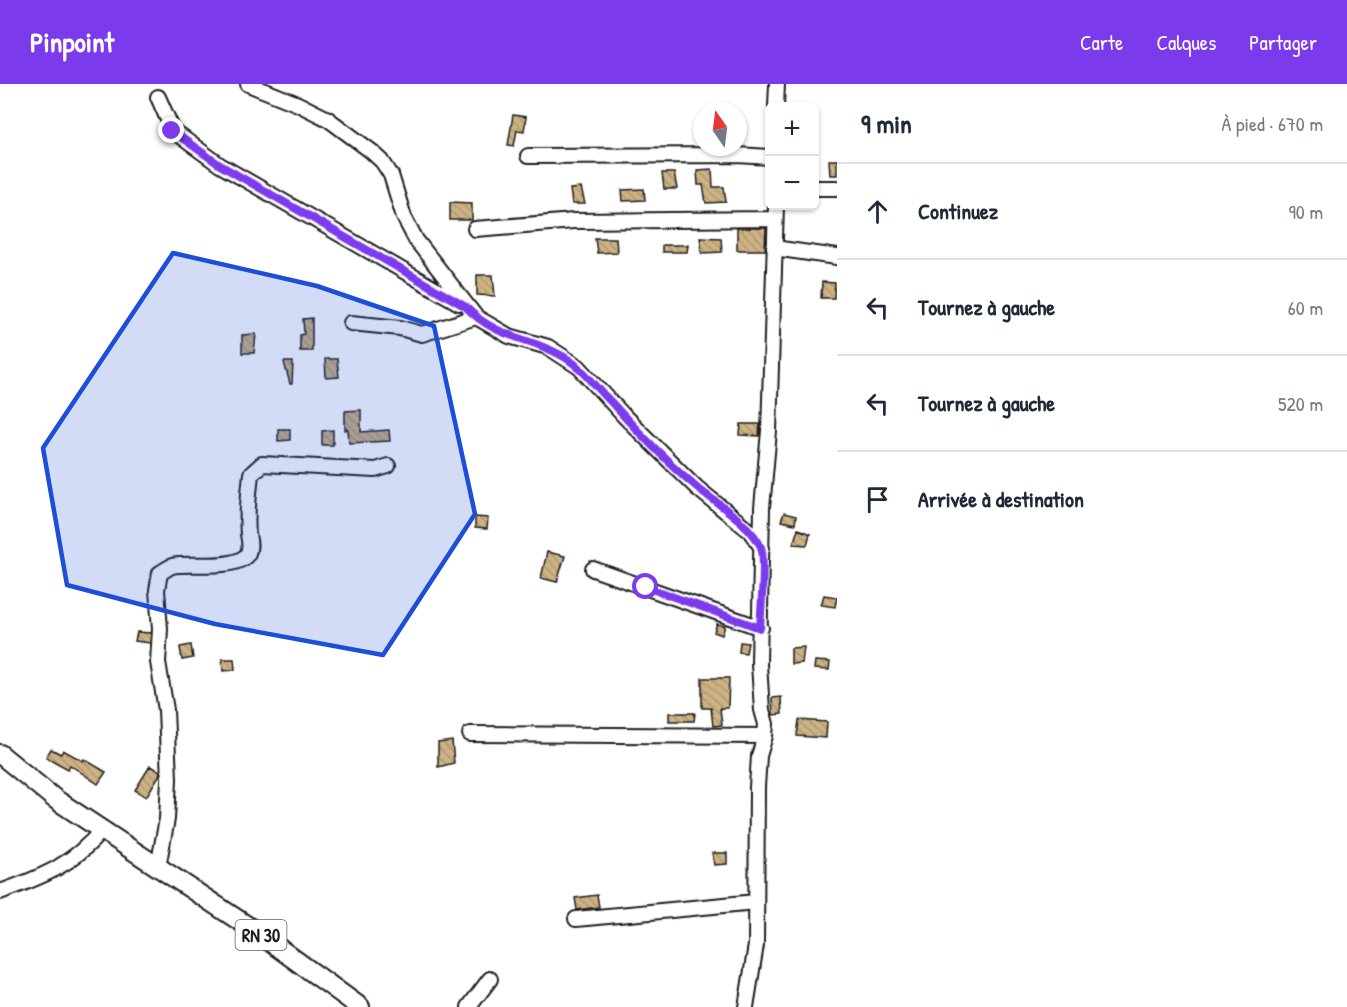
<!DOCTYPE html>
<html lang="fr">
<head>
<meta charset="utf-8">
<style>
  :root { --surface:#fff; --page:#f2f2f3; --text:#1f2937; --muted:#747a83; --line:#e0e1e3; --accent:#7c3aed }
  body { margin:0; font-family:"Patrick Hand",sans-serif; background:var(--page); color:var(--text) }
  .controls { position:absolute; right:18px; top:18px; display:grid; overflow:hidden; border-radius:9px; box-shadow:0 2px 4px #0004 }
  .controls button { width:54px; height:54px; display:grid; place-items:center; padding:0; border:0; border-bottom:2px solid var(--line); background:var(--surface); color:var(--text); font:30px sans-serif }
  .compass { position:absolute; left:693px; top:18px; width:54px; height:54px; border-radius:50%; background:var(--surface); box-shadow:0 2px 4px #0004; rotate:346deg }
  .stop { position:absolute; width:18px; height:18px; margin:-14px; border:4px solid #7c3aed; border-radius:50%; background:#fff }
  .stop.end { background:#7c3aed; border-color:#fff; box-shadow:0 2px 6px #0008 }
  .list { margin:0; padding:0; list-style:none }
  h2 { display:flex; justify-content:space-between; align-items:center; height:78px; margin:0; padding:0 24px; font-size:26px }
  h2 small { font-size:20px; font-weight:400; color:var(--muted) }
  .list li { display:grid; grid-template-columns:39px 1fr auto; gap:18px; align-items:center; box-sizing:border-box; height:96px; padding:0 24px; border-top:2px solid var(--line) }
  .list b { display:block; font-size:22px; white-space:nowrap }
  .list em { font-size:20px; font-style:normal; color:var(--muted) }
  .icon { flex:none; width:33px; height:33px; fill:none; stroke:currentColor; stroke-width:2; stroke-linecap:round; stroke-linejoin:round }
  .map { position:relative; flex:none; width:837px; height:923px; overflow:hidden }
  header { display:flex; align-items:center; gap:36px; box-sizing:border-box; height:84px; padding:0 30px; background:var(--accent); color:#fff }
  header strong { font-size:28px }
  nav { display:flex; gap:33px; margin-inline-start:auto; font-size:21px }
  main { display:flex }
  aside { flex:1; background:var(--surface) }
  .map>svg:first-child { display:block }
</style>
</head>
<body>
<header>
<strong>Pinpoint</strong>
<nav><a>Carte</a><a>Calques</a><a>Partager</a></nav>
</header>
<main>
<div class="map">
<svg width="837" height="923" viewBox="0 0 837 923">
  <defs>
    <pattern id="building-back-hatch" width="6" height="6" patternUnits="userSpaceOnUse" patternTransform="scale(1.5)"><rect width="6" height="6" fill="#cdb283"/><path d="M-1 5l2 2M0 0l6 6M5-1l2 2" fill="none" stroke="#af9871"/></pattern>
  </defs>
  <rect width="100%" height="100%" fill="#fff"/>
  <filter id="ink" filterUnits="userSpaceOnUse"><feTurbulence type="fractalNoise" baseFrequency=".0167" numOctaves="2"/><feDisplacementMap in="SourceGraphic" scale="12" xChannelSelector="R" yChannelSelector="G"/><feConvolveMatrix kernelMatrix="1 2 1 2 8 2 1 2 1" color-interpolation-filters="sRGB"/></filter>
  <g filter="url(#ink)">
    <path fill="url(#building-back-hatch)" stroke="#1c1c1c" stroke-width="1.5" d="M513 31 526 33 524 47 517 46 514 62 508 61Z
      M829 76H837V91H830Z
      M712 85 713 103H724L726 118 706 119 703 101H698L697 86Z
      M662 89H674L677 105H664Z
      M581 104 585 120H572L570 105Z
      M644 105 645 116 623 117 622 106Z
      M450 118 472 119V136H450Z
      M737 144H766L765 166H737Z
      M700 153 721 154 722 168 702 169Z
      M595 154H616L617 168 597 169Z
      M662 161H688L687 168H662Z
      M477 191H493L495 212 477 211Z
      M822 198 835 199 834 214H821Z
      M312 234V267H300V251L304 250 303 235Z
      M256 250 254 269H242V251Z
      M325 275H337L339 293 326 294Z
      M284 278H293L292 300H290Z
      M361 326V348L389 346 390 357 349 359 348 345 345 346V327Z
      M741 340H760L759 352 740 351Z
      M278 345H290V356L278 357Z
      M333 346V361H322V347Z
      M784 429 796 432 795 440 781 437Z
      M475 433 488 434 487 445 475 444Z
      M798 445 810 450 807 461 793 460Z
      M547 468 565 472 557 498 541 494Z
      M824 511 837 513 835 523 821 521Z
      M717 540 725 542 722 551 714 548Z
      M137 548 151 549 150 559 135 557Z
      M740 558 748 559 746 569 739 568Z
      M191 561 193 574 182 576 180 563Z
      M804 563 802 579 791 580V564Z
      M222 575H234L235 586 223 587Z
      M815 577 830 578 829 586 814 585Z
      M702 594H729L728 624H720L722 641 713 642 711 624H702Z
      M781 613 782 630 773 631 772 614Z
      M669 629H695L694 637H669Z
      M799 636 827 638 826 654 797 652Z
      M452 657 454 679 438 683V659Z
      M51 665 61 670 63 666 83 677 84 675 106 688 98 700 70 681 68 685 46 673Z
      M150 682 160 687V690L146 713 135 706Z
      M712 769H727V780L714 781Z
      M597 811 599 823 577 826 575 814Z"/>
    <g fill="none" stroke-linecap="round" stroke-linejoin="round">
      <defs>
        <path id="minor" d="M248 0 298 20 328 35 371 67 382 77 391 91 404 133 416 156 476 233 509 252 548 263 579 283 624 332 697 404 750 447 762 464
          M158 13 173 47 220 81 459 219
          M776 22 777 0
          M528 72 737 71 770 73
          M814 104H837
          M475 145 574 137 775 135
          M774 164 837 173
          M351 239 400 244 422 250 476 233
          M593 485 761 544
          M470 650 765 652
          M158 783 167 735 169 695 166 626 158 578 160 545 157 506 160 489C164 487 167 484 172 482 187 478 239 487 248 469 251 463 249 456 248 450 246 430 249 410 251 390L262 380 375 386 388 382
          M0 808C42 793 73 781 102 746
          M576 835 756 818
          M469 923 490 895
          M746 923 756 861 757 703 759 672 765 652 766 640 762 626 759 580 762 424 769 347 776 122"/>
        <path id="major" d="M0 670 55 715 258 849 360 923"/>
      </defs>
      <use href="#minor" stroke="#1c1c1c" stroke-width="18"/>
      <use href="#major" stroke="#1c1c1c" stroke-width="22"/>
      <use href="#minor" stroke="#fff" stroke-width="14"/>
      <use href="#major" stroke="#fff" stroke-width="18"/>
    </g>
  </g>
  <g fill="none" stroke-linecap="round" stroke-linejoin="round" filter="url(#ink)">
    <path stroke="#7c3aed" stroke-width="8" d="M172 47 220 81 466 223C497 256 531 252 566 274 584 285 596 303 611 318 638 348 667 378 698 404 717 420 751 440 761 463 765 471 761 530 760 544L646 503"/>
  </g>
  <path fill="#1d4ed8" fill-opacity="0.2" stroke="#1d4ed8" stroke-width="4.5" stroke-linejoin="round" d="M173 169 317 202 434 242 475 430 383 571 215 540 67 501 43 364Z"/>
  <g text-anchor="middle" dominant-baseline="central" stroke-width="6" stroke-linejoin="round" paint-order="stroke">
    <rect fill="#fff" stroke="#606060" stroke-width="1.5" x="235.5" y="836" width="51" height="30" rx="4.5"/>
    <g font-size="18" font-weight="bold" fill="#1c1c1c">
      <text x="261" y="851">RN 30</text>
    </g>
  </g>
</svg>
<div class="controls">
<button>+</button>
<button>−</button>
</div>
<svg class="compass" viewBox="-18 -18 36 36"><path d="M0-13l5 13h-10z" fill="#e53935"/><path d="M0 13l5-13h-10z" fill="#747a83"/></svg>
<div class="stop" style="left:646px;top:503px"></div>
<div class="stop end" style="left:172px;top:47px"></div>
</div>
<aside>
<h2>9 min<small>À pied · 670 m</small></h2>
<ul class="list">
<li><svg class="icon" aria-label="ahead" viewBox="0 0 24 24"><path d="M12 20V5M6 11l6-6 6 6"/></svg><div><b>Continuez</b></div><em>90 m</em></li>
<li><svg class="icon" aria-label="left" viewBox="0 0 24 24"><path d="M17 20v-9H6M10 6l-5 5 5 5"/></svg><div><b>Tournez à gauche</b></div><em>60 m</em></li>
<li><svg class="icon" aria-label="left" viewBox="0 0 24 24"><path d="M17 20v-9H6M10 6l-5 5 5 5"/></svg><div><b>Tournez à gauche</b></div><em>520 m</em></li>
<li><svg class="icon" aria-label="arrive" viewBox="0 0 24 24"><path d="M6 21V4h12l-3 4 3 4H6"/></svg><div><b>Arrivée à destination</b></div></li>
</ul>
</aside>
</main>
</body>
</html>
